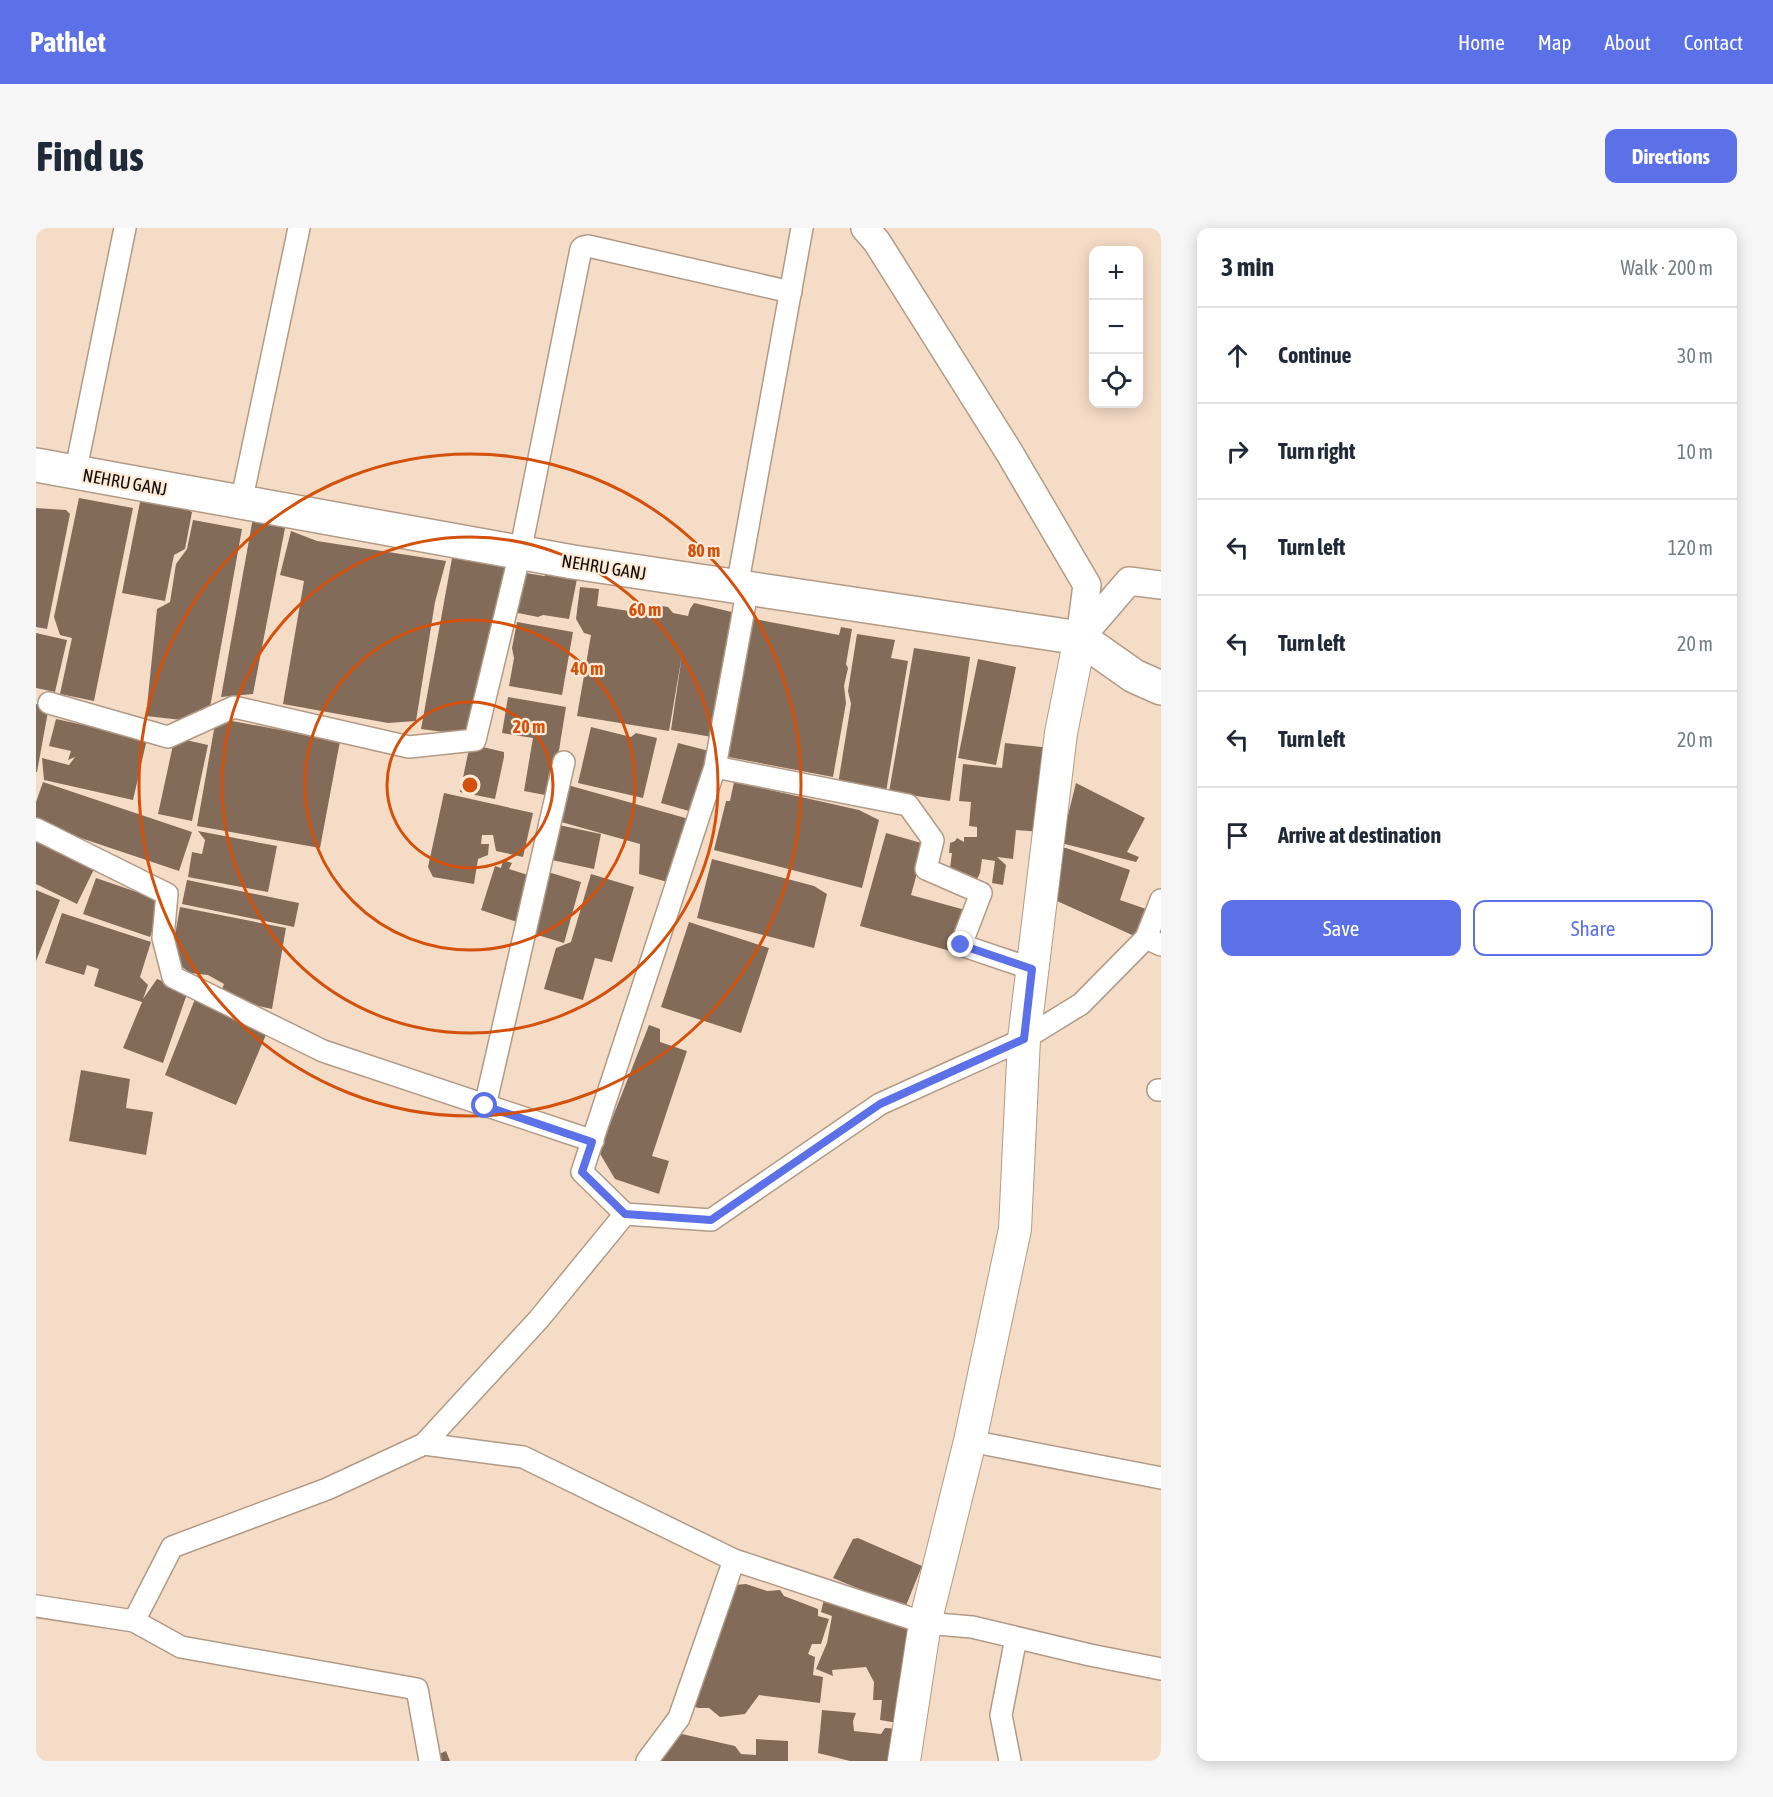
<!DOCTYPE html>
<html lang="en">
<head>
<meta charset="utf-8">
<style>
  :root { --surface:#fff; --page:#f6f6f7; --text:#1f2937; --muted:#747a83; --line:#e0e1e3; --accent:#5c71e8 }
  body { margin:0; font-family:"Asap Condensed",sans-serif; background:var(--page); color:var(--text) }
  .controls { position:absolute; right:18px; top:18px; display:grid; overflow:hidden; border-radius:12px; box-shadow:0 3px 15px #0003 }
  .controls button { width:54px; height:54px; display:grid; place-items:center; padding:0; border:0; border-bottom:2px solid var(--line); background:var(--surface); color:var(--text); font:30px sans-serif }
  .stop { position:absolute; width:18px; height:18px; margin:-14px; border:4px solid #5c71e8; border-radius:50%; background:#fff }
  .stop.end { background:#5c71e8; border-color:#fff; box-shadow:0 2px 6px #0008 }
  .list { margin:0; padding:0; list-style:none }
  h2 { display:flex; justify-content:space-between; align-items:center; height:78px; margin:0; padding:0 24px; font-size:26px }
  h2 small { font-size:20px; font-weight:400; color:var(--muted) }
  .list li { display:grid; grid-template-columns:39px 1fr auto; gap:18px; align-items:center; box-sizing:border-box; height:96px; padding:0 24px; border-top:2px solid var(--line) }
  .list b { display:block; font-size:22px; white-space:nowrap }
  .list em { font-size:20px; font-style:normal; color:var(--muted) }
  .actions { display:flex; gap:12px; padding:18px 24px }
  .actions a { flex:1; padding:14px 0; border:2px solid var(--accent); border-radius:12px; text-align:center; font-size:21px; color:var(--accent) }
  .actions .main { background:var(--accent); color:#fff }
  .icon { flex:none; width:33px; height:33px; fill:none; stroke:currentColor; stroke-width:2; stroke-linecap:round; stroke-linejoin:round }
  .map { position:relative; flex:none; width:1125px; height:1533px; overflow:hidden; border-radius:12px }
  header { display:flex; align-items:center; gap:36px; box-sizing:border-box; height:84px; padding:0 30px; background:var(--accent); color:#fff }
  header strong { font-size:28px }
  nav { display:flex; gap:33px; margin-inline-start:auto; font-size:21px }
  .intro { display:flex; align-items:center; justify-content:space-between; box-sizing:border-box; height:144px; padding:0 36px }
  h1 { margin:0; font-size:42px }
  .button { padding:15px 27px; border-radius:12px; background:var(--accent); color:#fff; font-size:21px; font-weight:700 }
  main { display:flex; gap:36px; padding:0 36px }
  aside { flex:1; background:var(--surface); border-radius:12px; box-shadow:0 3px 15px #0003 }
  .map>svg:first-child { display:block }
</style>
</head>
<body>
<header>
<strong>Pathlet</strong>
<nav><a>Home</a><a>Map</a><a>About</a><a>Contact</a></nav>
</header>
<div class="intro"><h1>Find us</h1><a class="button">Directions</a></div>
<main>
<div class="map">
<svg width="1125" height="1533" viewBox="0 0 1125 1533">
  <rect width="100%" height="100%" fill="#f5dcc7"/>
  <path fill="#826c59" d="M105 269 130 270 156 284 149 321 138 327 129 373 86 365Z
    M43 270 97 280 58 473 24 466 36 410 24 407 18 389Z
    M0 280 30 282 34 286 11 401 0 399Z
    M218 284 250 295 217 466 185 469Z
    M157 292 206 301 173 485 146 492 110 488 121 381 134 374 140 336 151 321Z
    M255 303 281 313 410 333 399 374 380 493 352 495 247 476 268 353 244 347Z
    M418 319 476 331 431 507 385 501Z
    M484 344 508 348 513 345 541 351 533 391 507 387 502 389 477 384Z
    M544 359 563 361 561 378 612 386 613 376 632 379 637 385 652 388 654 381 658 375 700 385 682 510 635 502 646 427 633 503 541 488 555 407 548 405 540 391Z
    M713 390 803 407 805 399 816 401 810 436 812 440 808 458 810 475 797 549 687 528Z
    M481 394 537 404 526 467 473 458 478 430 476 420Z
    M0 405 31 412 19 464 0 460Z
    M821 406 859 412 855 430 872 433 850 564 802 556 815 476 812 463Z
    M878 420 934 429 914 573 853 564Z
    M942 431 980 439 960 537 922 530Z
    M472 469 530 479 519 547 513 546 509 567 488 563 497 510 466 505Z
    M0 476 13 478 1 544H0Z
    M180 490 304 513 284 620 161 598Z
    M20 491 111 511 97 572 8 552 6 530 33 537 39 529 32 532 35 523 13 518Z
    M555 499 595 509 600 505 621 510 607 570 542 555Z
    M141 510 172 517 156 593 122 586 137 517Z
    M642 515 677 524 660 585 625 575Z
    M969 515 1015 520 1006 604 980 602 977 631 961 629 970 637 967 657 956 655 959 633 946 631 944 645 941 651 913 647 916 625H913L914 615 919 613 921 610 928 614V609H941V599L933 598 935 574 923 573 927 536 966 540Z
    M434 516 468 524V529L459 571 424 564Z
    M7 554 156 604 143 643 0 595V574Z
    M698 554 823 582 843 592 826 660 678 622 690 573H694Z
    M1040 555 1109 590 1091 624 1103 629 1100 634 1025 615Z
    M528 556 653 591 635 655 603 646 604 616 518 592Z
    M408 565 497 585 487 629 460 623 457 607H446L445 616H453L452 627 442 631 438 656 397 649 392 639Z
    M518 596 565 606 558 641 511 631Z
    M162 603 241 618 232 664 152 649 156 624 166 626 169 612Z
    M850 605 889 616 875 667 929 682 918 724 824 698Z
    M0 609 60 637 41 676 0 656Z
    M1024 620H1030L1094 642 1084 672 1113 682 1105 711 1021 673Z
    M676 631 778 658 791 666 778 720 661 690Z
    M467 632 476 635 473 641 495 648 481 694 445 682 459 638 465 640Z
    M512 644 545 654 528 715 495 705Z
    M555 646 598 659 576 734 559 730 547 772 508 761 520 720 535 714Z
    M60 650 127 673 114 709 47 686Z
    M151 652 263 675 258 699 146 676Z
    M0 662 24 672 0 733Z
    M144 679 250 700 236 781 183 769 188 756 172 747 154 745 135 730Z
    M26 685 115 714 104 749 112 757 107 771 121 751 152 763 127 835 87 820 106 774 58 758 63 741 51 737 48 747 9 735Z
    M653 694 733 720 705 805 625 779Z
    M159 771 232 802 200 877 129 847Z
    M613 797 624 801V814L651 823 616 928 633 933 623 966 579 951 563 924Z
    M45 842 94 851 90 880 117 884 110 927 33 913Z
    M822 1310 886 1338 869 1380 797 1350 817 1311Z
    M710 1356 731 1363 744 1362 748 1368 782 1381V1388L793 1391 785 1416H776L772 1426 779 1429 777 1447 787 1449 784 1475 723 1467 709 1486 684 1489 673 1480H663L654 1478 672 1418 680 1420 684 1405 679 1404 699 1357Z
    M788 1371 878 1398 868 1496 844 1492 846 1472H837L838 1454 830 1439 796 1442 797 1448 780 1441 791 1415 796 1388 785 1384Z
    M786 1482 820 1485 817 1493 818 1503 845 1506 849 1500 865 1501 861 1533H814L782 1525Z
    M637 1504 699 1518 705 1526 720 1527V1511L752 1513V1533H623Z
    M410 1523 414 1533H404L401 1527Z"/>
  <g fill="none" stroke-linecap="round" stroke-linejoin="round">
    <defs>
      <path id="minor" d="M39 246 89 0
        M205 275 263 0
        M701 359 766 0
        M13 475 132 509 198 479 373 519 439 512 484 325 545 21 547 19 552 18 755 64
        M679 539 872 577 897 612 890 641 945 665 925 717 996 741
        M0 601 131 666 127 710 137 749 287 823 557 913
        M1125 672 1110 710 1125 717
        M1122 862H1125
        M449 878 528 534
        M589 986 546 944 679 539 712 359
        M934 1213 1125 1250
        M388 1216 487 1229 698 1332 889 1395 936 1399 1054 1427 1125 1441
        M0 1378 98 1393 136 1319 291 1261 388 1216 503 1091 589 986 675 992 844 876 988 811 1045 776 1110 710
        M98 1393 145 1419 381 1461 394 1533
        M611 1533 643 1490 698 1332
        M974 1533 965 1487 980 1410"/>
      <path id="tertiary" d="M829 0 841 14 973 224 1051 357 1044 410
        M1044 410 1093 353 1125 357"/>
      <path id="secondary" d="M868 1533 889 1395 934 1213 979 1001 988 811 1025 505 1044 410"/>
      <path id="primary" d="M0 237 537 334 1044 410 1098 448 1125 460"/>
    </defs>
    <use href="#minor" stroke="#b19a86" stroke-width="24"/>
    <use href="#tertiary" stroke="#b19a86" stroke-width="30"/>
    <use href="#secondary" stroke="#b19a86" stroke-width="34"/>
    <use href="#primary" stroke="#b19a86" stroke-width="36"/>
    <use href="#minor" stroke="#fff" stroke-width="21"/>
    <use href="#tertiary" stroke="#fff" stroke-width="27"/>
    <use href="#secondary" stroke="#fff" stroke-width="32"/>
    <use href="#primary" stroke="#fff" stroke-width="33"/>
  </g>
  <g fill="none" stroke-linecap="round" stroke-linejoin="round">
    <path stroke="#5c71e8" stroke-width="8" d="M449 878 556 914 546 944 589 986 675 992 844 876 988 811 996 741 925 717"/>
  </g>
  <g fill="none" stroke="#d3510b" stroke-width="3">
    <circle cx="434" cy="557" r="83"/>
    <circle cx="434" cy="557" r="165"/>
    <circle cx="434" cy="557" r="248"/>
    <circle cx="434" cy="557" r="331"/>
  </g>
  <g text-anchor="middle" dominant-baseline="central" stroke-width="4.5" stroke-linejoin="round" paint-order="stroke">
    <g font-size="18" fill="#130b05" stroke="#feead9">
      <text transform="translate(89 254) rotate(10)">NEHRU GANJ</text>
      <text transform="translate(568 339) rotate(9)">NEHRU GANJ</text>
    </g>
  </g>
  <circle cx="434" cy="557" r="9" fill="#d3510b" stroke="#feead9" stroke-width="3"/>
  <g font-size="18" text-anchor="middle" font-weight="bold" fill="#d3510b" stroke="#feead9" stroke-width="4.5" stroke-linejoin="round" paint-order="stroke">
    <text x="668" y="329">80 m</text>
    <text x="609" y="388">60 m</text>
    <text x="551" y="447">40 m</text>
    <text x="493" y="505">20 m</text>
  </g>
</svg>
<div class="controls">
<button>+</button>
<button>−</button>
<button><svg class="icon" aria-label="locate" viewBox="0 0 24 24"><circle cx="12" cy="12" r="6"/><path d="M12 2v4M12 18v4M2 12h4M18 12h4"/></svg></button>
</div>
<div class="stop" style="left:449px;top:878px"></div>
<div class="stop end" style="left:925px;top:717px"></div>
</div>
<aside>
<h2>3 min<small>Walk · 200 m</small></h2>
<ul class="list">
<li><svg class="icon" aria-label="ahead" viewBox="0 0 24 24"><path d="M12 20V5M6 11l6-6 6 6"/></svg><div><b>Continue</b></div><em>30 m</em></li>
<li><svg class="icon" aria-label="right" viewBox="0 0 24 24"><path d="M7 20v-9h11M14 6l5 5-5 5"/></svg><div><b>Turn right</b></div><em>10 m</em></li>
<li><svg class="icon" aria-label="left" viewBox="0 0 24 24"><path d="M17 20v-9H6M10 6l-5 5 5 5"/></svg><div><b>Turn left</b></div><em>120 m</em></li>
<li><svg class="icon" aria-label="left" viewBox="0 0 24 24"><path d="M17 20v-9H6M10 6l-5 5 5 5"/></svg><div><b>Turn left</b></div><em>20 m</em></li>
<li><svg class="icon" aria-label="left" viewBox="0 0 24 24"><path d="M17 20v-9H6M10 6l-5 5 5 5"/></svg><div><b>Turn left</b></div><em>20 m</em></li>
<li><svg class="icon" aria-label="arrive" viewBox="0 0 24 24"><path d="M6 21V4h12l-3 4 3 4H6"/></svg><div><b>Arrive at destination</b></div></li>
</ul>
<div class="actions"><a class="main">Save</a><a>Share</a></div>
</aside>
</main>
</body>
</html>
